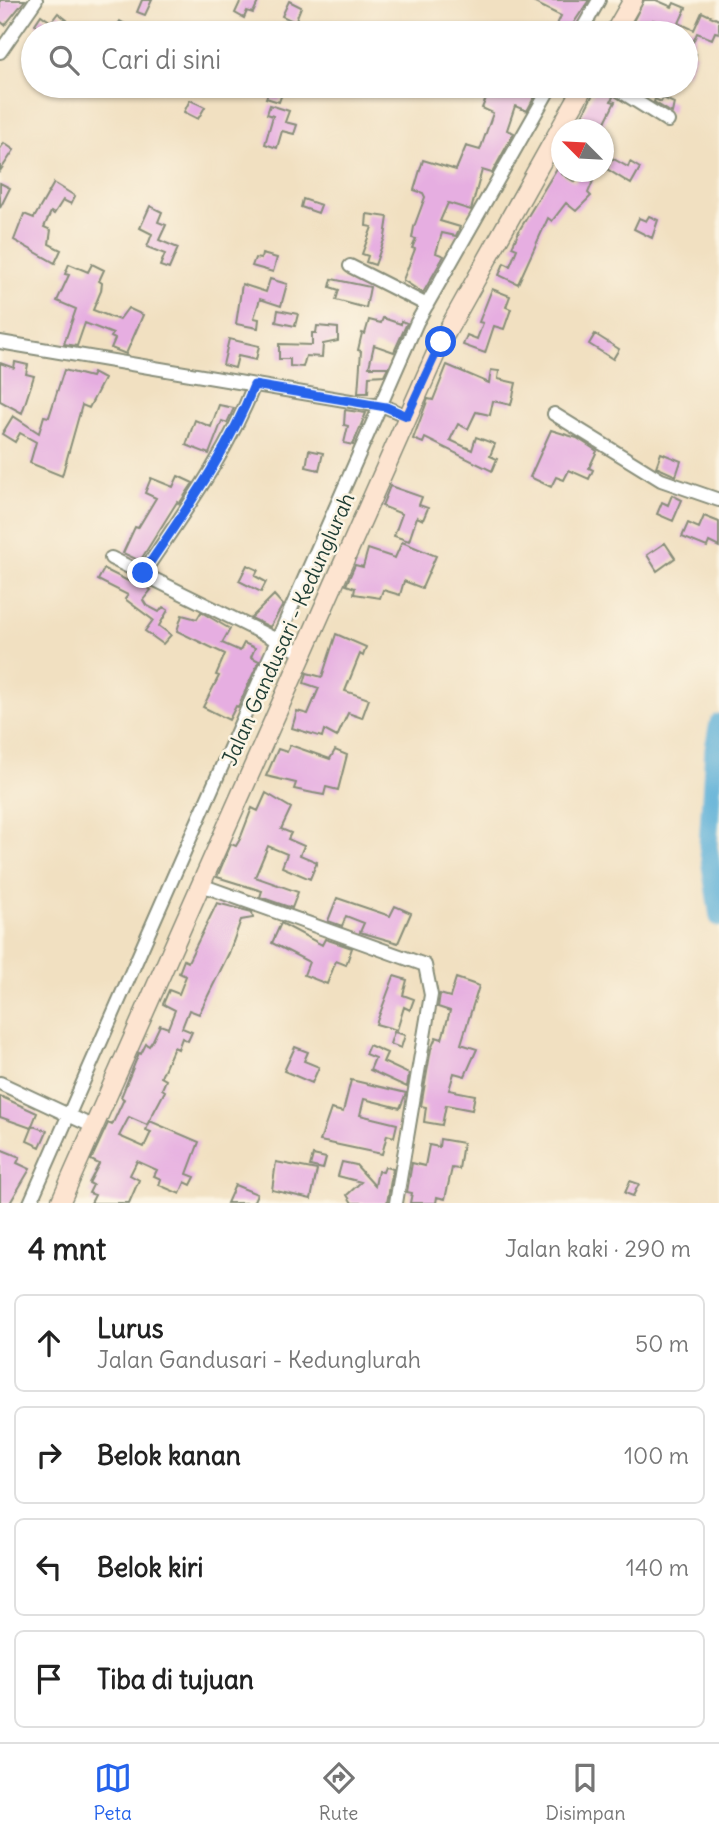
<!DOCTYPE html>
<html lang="id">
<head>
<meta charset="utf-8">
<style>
  :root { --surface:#fff; --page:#f2f2f2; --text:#222; --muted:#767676; --line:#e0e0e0; --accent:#2563eb }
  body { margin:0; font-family:Delius,sans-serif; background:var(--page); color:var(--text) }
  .compass { position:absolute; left:551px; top:119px; width:63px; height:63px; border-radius:50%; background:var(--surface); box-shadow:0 2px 5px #0004; rotate:294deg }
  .stop { position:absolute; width:21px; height:21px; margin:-16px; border:5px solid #2563eb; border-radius:50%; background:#fff }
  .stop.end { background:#2563eb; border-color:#fff; box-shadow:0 2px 7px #0008 }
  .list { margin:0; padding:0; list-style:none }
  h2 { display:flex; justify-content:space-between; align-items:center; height:91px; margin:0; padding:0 28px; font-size:30px }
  h2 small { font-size:23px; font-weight:400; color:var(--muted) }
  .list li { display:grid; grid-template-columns:46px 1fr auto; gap:21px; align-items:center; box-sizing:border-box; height:98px; margin:0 14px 14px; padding:0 14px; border:2px solid var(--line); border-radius:10px }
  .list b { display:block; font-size:26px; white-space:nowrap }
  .list p { margin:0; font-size:23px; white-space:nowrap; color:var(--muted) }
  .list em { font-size:23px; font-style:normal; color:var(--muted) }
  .icon { flex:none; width:38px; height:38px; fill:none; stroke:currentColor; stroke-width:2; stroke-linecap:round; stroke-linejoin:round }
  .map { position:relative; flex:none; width:719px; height:1203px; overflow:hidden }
  .search { position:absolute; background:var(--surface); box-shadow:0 2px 5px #0004; left:21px; right:21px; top:21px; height:77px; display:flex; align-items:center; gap:18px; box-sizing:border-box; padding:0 24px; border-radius:38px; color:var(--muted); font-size:26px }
  .sheet { height:539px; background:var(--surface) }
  nav { display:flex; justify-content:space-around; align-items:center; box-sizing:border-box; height:98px; border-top:2px solid var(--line); background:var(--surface); font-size:19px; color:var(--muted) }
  nav a { display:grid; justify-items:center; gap:4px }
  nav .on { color:var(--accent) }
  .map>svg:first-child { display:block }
</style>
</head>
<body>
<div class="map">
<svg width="719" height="1203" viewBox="0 0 719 1203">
  <rect width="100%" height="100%" fill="#fcf5e5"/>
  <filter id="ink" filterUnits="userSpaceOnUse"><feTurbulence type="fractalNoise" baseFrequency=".0143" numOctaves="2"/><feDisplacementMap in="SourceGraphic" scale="14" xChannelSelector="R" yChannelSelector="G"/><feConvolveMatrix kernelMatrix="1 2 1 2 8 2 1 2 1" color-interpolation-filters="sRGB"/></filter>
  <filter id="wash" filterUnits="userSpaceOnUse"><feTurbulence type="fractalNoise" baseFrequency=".00686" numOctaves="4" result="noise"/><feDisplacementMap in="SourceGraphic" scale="28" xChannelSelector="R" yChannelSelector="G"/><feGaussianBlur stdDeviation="1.57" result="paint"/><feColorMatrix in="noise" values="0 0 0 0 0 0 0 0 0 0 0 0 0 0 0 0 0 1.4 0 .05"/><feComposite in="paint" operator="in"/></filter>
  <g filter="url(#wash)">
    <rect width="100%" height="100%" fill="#f1e0c1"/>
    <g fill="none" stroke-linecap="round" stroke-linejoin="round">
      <path stroke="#5db0d8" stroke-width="19" d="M719 723 714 748 708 846 719 917"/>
    </g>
    <g id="blocks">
      <path fill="#e6aee1" d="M0 0H25L5 25 0 21Z
        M142 0H152L145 15 137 12Z
        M241 0H259L253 13 247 11 244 18 235 13Z
        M529 0H589L567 33H553L561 16Z
        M644 0H656L672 7 674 3 686 8 679 23 694 30 702 12 719 20V33L715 32 712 39 697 33 689 51 696 54 686 76V33L653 20 646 33H627Z
        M289 1 301 7 295 22 282 16Z
        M58 13 67 20 58 33H47L35 24 41 15 51 22Z
        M120 21 141 33H113Z
        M271 86 284 88 279 102 266 98Z
        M501 86H511L535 96 527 111 515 106 507 130 514 133 492 173 482 170 471 210 448 203 440 221 460 227 456 236 442 233 436 253 444 256 423 293 403 280 415 249 412 248 416 239 412 238 414 227 425 197 423 193 414 190 423 160 456 170 466 146 480 150 493 113 482 108 490 89 498 93Z
        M597 86H603L613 97 611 101 615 102 601 130H575Z
        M663 98 674 103 672 113 654 102 655 99 661 102Z
        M190 100 205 107 198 119 184 112Z
        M270 105 289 111 285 122 297 125 294 134 282 131 277 148 265 144 273 116 267 114Z
        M4 143 14 150 0 171V149Z
        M612 158 628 167 630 162 640 168 631 184 607 169Z
        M562 160V174L575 182 579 175 593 181 588 193 591 196 576 211 566 203 552 221 548 218 518 284 499 275 504 263 510 266 517 249 512 247 520 229Z
        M0 183 10 188 0 208Z
        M54 183 75 196 71 204 63 200 54 214 51 212 44 227 51 230 49 244 61 250 55 263 14 240 24 214 34 218Z
        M303 199 321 205 318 213 301 207Z
        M150 206 162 212 158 222 166 225 159 240 178 248 169 269 160 266 165 254 147 247 152 234 140 228Z
        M367 214 388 217 385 237 375 265 366 262 368 256 362 254 372 227 366 226Z
        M649 216 658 220 652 238 634 229 639 218 646 221Z
        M262 254 277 258 273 272 252 266 255 258 261 259Z
        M69 264 88 272 92 264 104 270 99 281 102 283 101 291 93 310 119 320 128 308 143 315 126 354 111 348 115 339 111 337 113 334 85 323 77 346 64 344 76 309 57 301 69 275 65 274Z
        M270 279 287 284 281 306 260 299 254 318 259 319 258 328 236 324 242 284 266 292Z
        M332 279 370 287 366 308 336 300 339 290 330 287Z
        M492 289 510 296 506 307 511 309 504 329 494 326 485 353 463 345 467 335 477 339 483 323 479 322Z
        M278 310 298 314 295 326 276 322Z
        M383 318 401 324V321L407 323 394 352 374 345 369 367H388L384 375 369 376 368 393H358L361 351 358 350 362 333 365 334 369 320 381 323Z
        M317 326 338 328V341L323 344 322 357 306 356 303 367 290 366V359H279V344L312 345V333H316Z
        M595 334 619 349 613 359 589 344Z
        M229 339 259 346 256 360 238 356 235 368 223 365Z
        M15 362 28 365 26 374 34 376 22 413 0 401V363L14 368Z
        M447 365 489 383 491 370 499 371 498 379 516 383 511 405 493 401 490 415 476 412 468 429 458 424 450 440 472 450 476 437 495 444 490 456 497 459 492 471 425 438 423 443 413 439 428 399 433 400Z
        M64 370 91 377 93 373 104 379 89 408 82 405 62 476 30 463 36 442 20 433 15 442 2 434 13 416 39 433 44 416 49 417Z
        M219 405 234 408 227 423 222 421 209 454 186 445 195 420 211 427Z
        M345 410 366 413 353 445 344 443 348 426 344 425Z
        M551 430 577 438 597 451 589 468 593 470 589 479 569 470 564 480 556 477 551 487 530 477Z
        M309 450 323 453 319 470 306 467Z
        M661 453 681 461 676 476 656 467Z
        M178 476 193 483 179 504 177 502 140 561 123 553 135 527 138 528 156 498 145 493 151 478 173 487Z
        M390 486 422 497 419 505 428 508 423 520 417 517 409 541 394 536 402 514 382 506Z
        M672 495 682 500 673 521 657 514 662 502 668 505Z
        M704 516 719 522V547L709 542 707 547 682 537 688 523 699 528Z
        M402 542 436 556 422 588 404 581 400 595 383 590 380 598 354 594 355 588 346 585 355 565 363 567 368 549 395 558Z
        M665 543 675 558 657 571 647 555Z
        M247 565 258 570 255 576 266 582 261 592 239 581Z
        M104 569 136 585 141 583 151 590 143 600 146 605 159 612 163 607 168 610 159 626 171 635 163 644 145 631 153 620 125 599 128 595 98 580Z
        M274 595 283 605 270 627 251 618Z
        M201 612 230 629 222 643 240 651 244 643 255 648 251 657 259 661 238 707 236 706 229 720 203 707 219 676 216 675 225 654 177 631 182 615 197 619Z
        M336 634 366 647 363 656 360 654 345 691 369 699 362 718 348 713 337 737 324 730 322 737 292 728 297 711 308 714 319 688 304 683 307 673 322 677Z
        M290 745 330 759 335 750 347 755 338 790 326 787 324 795 313 793 294 789 296 783 266 776 278 749 287 752Z
        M266 793 291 808 281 829 291 833 288 839 304 846 300 855 317 862 310 879 282 867 287 854 268 846 255 877 298 892 292 908 260 897 262 891 217 877 231 844 236 846 240 839 252 808 258 811Z
        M337 898 390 916 395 906 411 913 398 943 360 932 364 923 346 916 342 926 328 921Z
        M217 903 252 912 253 918 241 920 229 953 199 1014 189 1010 182 1028 192 1032 188 1041 182 1038 178 1049 174 1047 161 1077 166 1080 162 1089 165 1091 147 1125 129 1117 119 1136 144 1147 151 1132 146 1130 150 1121 199 1142 187 1174 195 1177 191 1185 185 1182 180 1194 159 1185 161 1179 154 1176 157 1170 137 1161 130 1175 139 1180 129 1203H91L95 1195 89 1193 93 1185 89 1183 99 1164 91 1160 108 1123 112 1125 124 1099 121 1097 139 1053 141 1054 146 1044 149 1046 153 1040 160 1025 168 1028 175 1010 163 1004 169 990 179 994 186 976 179 973 184 960 188 962Z
        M281 923 322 945 325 939 352 948 346 965 336 961 327 984 304 975 309 962 272 943Z
        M394 976 407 980 403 995 414 999 410 1010 404 1007 397 1030 376 1024Z
        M456 978 479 986 461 1044 477 1049 465 1076 454 1073 449 1090 475 1095 472 1110 446 1105 442 1125 424 1122 426 1107 421 1106 431 1049 436 1037 442 1039 450 1011 438 1007 440 994 450 997Z
        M394 1032 405 1035 401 1048 390 1044Z
        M369 1045 387 1053 383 1062 409 1074 407 1087 370 1070 375 1058 365 1054Z
        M295 1047 308 1052 304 1061 319 1067 312 1083 284 1071Z
        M351 1080 406 1093 400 1108 364 1099 360 1115 397 1124 394 1137 387 1135 382 1154 320 1141 331 1109 343 1112Z
        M0 1096 37 1113 31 1128 0 1117Z
        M33 1126 47 1131 40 1147 27 1141Z
        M440 1139 463 1143 459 1169 452 1168 445 1199 437 1197 436 1203H410L412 1193 407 1192 412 1163 425 1166 429 1145 439 1147Z
        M0 1149 20 1157 17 1163 30 1169 10 1203H0Z
        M313 1155 326 1158 323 1169 310 1166Z
        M276 1162 317 1170 311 1199 272 1190Z
        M342 1162 356 1165 375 1186 378 1171 383 1172 385 1167 393 1169 387 1203H352L347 1195 361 1182 338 1176Z
        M630 1181 639 1184 633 1196 625 1193Z
        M235 1185 257 1194 253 1203H227Z"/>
    </g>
  </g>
  <g filter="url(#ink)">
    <use href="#blocks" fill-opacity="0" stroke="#888e7a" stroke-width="2"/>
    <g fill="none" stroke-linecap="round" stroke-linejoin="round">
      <defs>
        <path id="street" d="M580 33 599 0
          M0 52 36 0
          M612 86 668 121
          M350 266 427 305
          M0 342 386 407 407 416
          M554 414 661 480 719 500
          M111 558 303 653
          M143 573C184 512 227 454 254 385
          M201 885 425 965 431 995 396 1203
          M0 1083 94 1127
          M30 1203 417 322 551 86"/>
        <path id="secondary" d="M614 33 633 0
          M60 1203 441 342 584 86"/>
      </defs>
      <use href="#street" stroke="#888e7a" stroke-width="16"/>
      <use href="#secondary" stroke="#888e7a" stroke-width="21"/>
      <use href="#street" stroke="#fff" stroke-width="12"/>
      <use href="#secondary" stroke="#fde4d0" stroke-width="18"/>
    </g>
  </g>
  <g fill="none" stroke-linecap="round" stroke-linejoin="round" filter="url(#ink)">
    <path stroke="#2563eb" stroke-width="9" d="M143 573C184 512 227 454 254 385L386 407 407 416 441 342"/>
  </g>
  <g text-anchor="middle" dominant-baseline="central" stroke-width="5" stroke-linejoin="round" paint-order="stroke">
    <g font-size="21" fill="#1f3d34" stroke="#fcf5e5">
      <text transform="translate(288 629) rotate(-66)">Jalan Gandusari - Kedunglurah</text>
    </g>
  </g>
</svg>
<svg class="compass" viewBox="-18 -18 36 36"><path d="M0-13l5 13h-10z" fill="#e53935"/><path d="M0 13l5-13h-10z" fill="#767676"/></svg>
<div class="stop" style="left:441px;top:342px"></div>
<div class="stop end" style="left:143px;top:573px"></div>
<div class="search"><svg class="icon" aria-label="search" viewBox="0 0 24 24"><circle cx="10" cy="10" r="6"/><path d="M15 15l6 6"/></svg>Cari di sini</div>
</div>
<section class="sheet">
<h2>4 mnt<small>Jalan kaki · 290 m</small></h2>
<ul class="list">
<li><svg class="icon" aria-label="ahead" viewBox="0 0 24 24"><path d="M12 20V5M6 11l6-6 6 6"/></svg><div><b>Lurus</b><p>Jalan Gandusari - Kedunglurah</p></div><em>50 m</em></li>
<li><svg class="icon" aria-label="right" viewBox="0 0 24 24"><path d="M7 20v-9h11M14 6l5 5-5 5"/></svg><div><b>Belok kanan</b></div><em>100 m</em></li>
<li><svg class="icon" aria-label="left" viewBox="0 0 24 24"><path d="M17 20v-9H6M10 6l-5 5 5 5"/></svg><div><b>Belok kiri</b></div><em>140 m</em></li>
<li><svg class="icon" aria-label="arrive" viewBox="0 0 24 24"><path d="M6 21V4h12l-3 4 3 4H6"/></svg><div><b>Tiba di tujuan</b></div></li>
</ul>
</section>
<nav>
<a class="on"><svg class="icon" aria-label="map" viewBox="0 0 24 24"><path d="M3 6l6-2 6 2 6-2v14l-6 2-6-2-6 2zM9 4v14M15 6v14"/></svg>Peta</a>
<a><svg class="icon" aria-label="directions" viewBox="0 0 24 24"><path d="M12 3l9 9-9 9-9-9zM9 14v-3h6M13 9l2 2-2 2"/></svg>Rute</a>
<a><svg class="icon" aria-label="saved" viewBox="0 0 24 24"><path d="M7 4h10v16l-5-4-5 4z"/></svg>Disimpan</a>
</nav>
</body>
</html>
